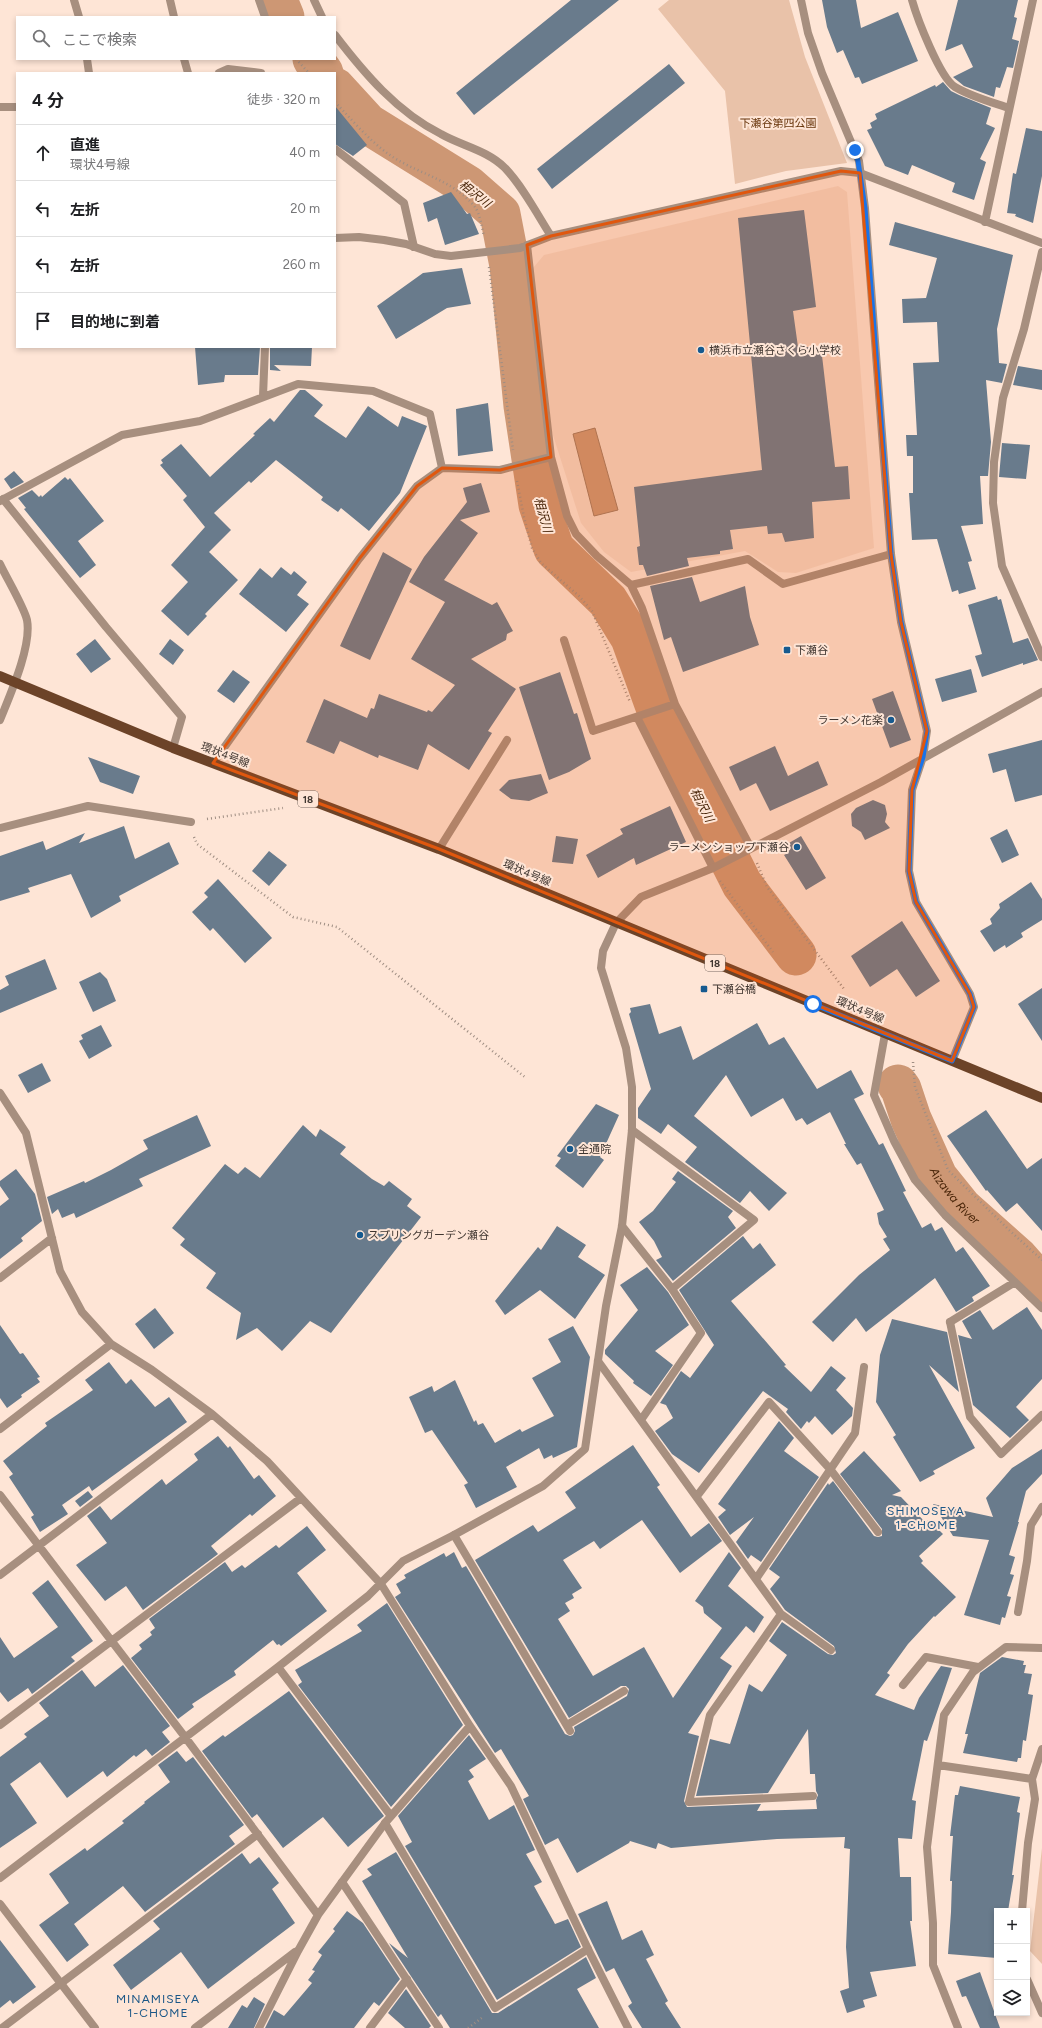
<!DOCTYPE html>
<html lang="ja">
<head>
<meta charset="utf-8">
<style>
  :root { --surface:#fff; --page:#f6f6f6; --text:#202124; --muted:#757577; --line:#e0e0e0 }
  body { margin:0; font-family:Figtree,"Noto Sans JP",sans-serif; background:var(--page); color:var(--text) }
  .controls { position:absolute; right:12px; bottom:12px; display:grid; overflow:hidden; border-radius:0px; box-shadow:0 2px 6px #0003 }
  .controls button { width:36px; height:36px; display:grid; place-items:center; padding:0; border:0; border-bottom:1px solid var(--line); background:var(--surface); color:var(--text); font:20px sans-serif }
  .stop { position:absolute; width:12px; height:12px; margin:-9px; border:3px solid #1a73e8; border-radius:50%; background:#fff }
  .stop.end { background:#1a73e8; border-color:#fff; box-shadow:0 1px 4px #0008 }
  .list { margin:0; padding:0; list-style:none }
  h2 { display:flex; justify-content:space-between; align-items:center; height:52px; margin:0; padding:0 16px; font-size:17px }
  h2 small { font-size:13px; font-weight:400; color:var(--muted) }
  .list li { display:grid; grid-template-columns:26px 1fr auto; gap:12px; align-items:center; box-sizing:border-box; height:56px; padding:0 16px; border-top:1px solid var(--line) }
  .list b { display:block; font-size:15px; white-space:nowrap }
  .list p { margin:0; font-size:13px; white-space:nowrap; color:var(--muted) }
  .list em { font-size:13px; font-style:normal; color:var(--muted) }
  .icon { flex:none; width:22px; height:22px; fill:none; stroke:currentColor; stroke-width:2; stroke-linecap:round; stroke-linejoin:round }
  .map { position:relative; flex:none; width:1042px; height:2028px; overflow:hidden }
  .search { position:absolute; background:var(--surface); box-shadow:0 2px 6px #0003; left:16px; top:16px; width:320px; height:44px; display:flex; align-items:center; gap:10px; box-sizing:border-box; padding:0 14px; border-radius:0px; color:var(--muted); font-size:15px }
  .panel { position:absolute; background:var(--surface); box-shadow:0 2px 6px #0003; left:16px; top:72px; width:320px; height:276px; border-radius:0px }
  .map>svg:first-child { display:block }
</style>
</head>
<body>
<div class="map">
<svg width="1042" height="2028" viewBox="0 0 1042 2028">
  <rect width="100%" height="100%" fill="#fee5d6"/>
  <path fill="#f7d8c5" d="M838 186 847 192 874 548 796 573 778 572 745 551 631 572 604 552 581 523 552 432 533 268 544 255Z"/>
  <path fill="#e9c2a9" d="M669 0H789L805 57 847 163 786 171 735 184 725 91 658 9Z
    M1042 1848V1964L1030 1951Z"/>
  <path fill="#cd9774" stroke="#a37a60" d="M595 428 618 510 594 516 573 434Z"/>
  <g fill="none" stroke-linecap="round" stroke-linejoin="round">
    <g stroke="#cd9774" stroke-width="41">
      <path d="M277 0 284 17"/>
      <path d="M313 59 323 73"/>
      <path d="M335 88 368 124 468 186 500 214 510 266 524 406 539 505 554 549 608 601 631 638 664 729 742 884 796 955"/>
      <path id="s1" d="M898 1085 901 1089 911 1119 937 1177 962 1208 1017 1257 1042 1285"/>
    </g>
  </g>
  <path fill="#697b8c" d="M571 0H619L474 115 456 93Z
    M822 0H856L861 28 898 12 918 61 862 84 859 77 855 78 843 50 837 53 827 27Z
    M958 0H1018L1014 17 1017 18 1012 39 1019 41 1013 68 1007 67 1000 88 996 87 994 97 964 86 953 77 973 67 962 44 945 51Z
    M669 64 685 83 552 189 537 169Z
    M943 82 951 91 959 95 991 108 986 124 995 128 980 159 986 162 974 200 952 192 955 183 912 165 908 175 885 166 867 130 872 128 870 123 877 119 875 114 935 85 936 87Z
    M335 106 367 145 353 156 335 144Z
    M1026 128 1042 131V176L1033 223 1015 216 1016 214 1007 213 1013 173 1016 174Z
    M451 192 467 214 470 213 479 234 445 245 437 218 428 222 423 203Z
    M804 210 816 307 793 311 798 347H821L835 467 848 466 850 499 812 502 814 538 785 542 782 533 768 534 767 526 730 530 733 549 720 551V554L687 558 689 566 647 576 643 565H639L637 547 640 546 634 487 762 470 738 218Z
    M895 222 1013 255 997 329 999 363 1007 364 1002 383 986 380 991 442 988 476H980L983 524 961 526 972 561 968 562 976 589 959 594 958 590 952 592 937 539 912 540 909 493H913V456H907L906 435H917L913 363 939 362 937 322 903 323 902 299 926 298 937 258 889 245Z
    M462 268 471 304 447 308 396 339 377 306 423 273Z
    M195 347H260L258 375H225L224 382 198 385Z
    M270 347H312L311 366 274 365 281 371 270 370Z
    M1018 366 1042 370V390L1013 385Z
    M300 390H305L323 405 314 416 346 438 368 406 398 427 402 416 427 426 400 493 369 531 341 508 338 512 321 500 323 497 276 460 251 483 249 481 214 513 231 530 209 552 238 580 205 614 207 616 188 636 161 611 188 582 171 565 205 527 183 500 187 496 160 465 163 463 161 460 181 444 210 477 255 435 253 434 270 418 274 422Z
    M488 403 493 451 458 456 456 409Z
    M1002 443 1030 445 1026 479 999 477Z
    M14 471 24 482 11 489 4 479Z
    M65 477 68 480 70 478 104 521 78 541 96 565 80 578 24 509 26 508 18 498 32 490 39 497 41 495 42 497Z
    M481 483 490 512 460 520 478 533 444 580 492 605 497 602 513 631 507 634 506 640 471 659 516 689 488 731 492 733 469 770 428 744 418 770 379 755 378 758 340 741 334 754 306 742 324 699 367 718 371 708 374 709 379 694 427 712 428 710 432 712 455 685 411 659 445 602 409 582 424 557 467 502 463 488Z
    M383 552 412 569 370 660 340 646Z
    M281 567 291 575 294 571 307 582 297 595 309 604 286 632 239 594 260 568 272 578Z
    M692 577 700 602 745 586 750 617 759 645 683 672 671 637 664 640 650 586Z
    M997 596 998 600 1001 599 1013 643 1028 638 1038 660 1023 665V663L982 677 975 656 982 654 968 605Z
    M95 639 111 659 91 673 76 654Z
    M170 639 184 650 173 665 159 654Z
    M971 669 977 692 942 702 935 679Z
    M233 670 250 682 234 703 217 691Z
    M560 672 574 714 577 713 591 759 569 772 549 780 519 687Z
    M893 691 911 740 890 748 872 699Z
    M1042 740V795L1015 802 1006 769 993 773 988 754Z
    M775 746 788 776 818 761 828 785 770 811 756 783 740 791 729 767Z
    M88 757 140 776 133 794 100 782Z
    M541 774 548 793 529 801 511 799 499 790 509 780Z
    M873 800 885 805 887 814 885 822 890 828 865 840 861 832 852 826 851 814 856 808Z
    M670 806 686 842 636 865 634 858 598 878 586 855 623 834 620 829Z
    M124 826 135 859 169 842 179 864 119 896 121 901 91 918 71 874 28 888 30 892 0 901V856L43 841 46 850 85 833 79 843Z
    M1007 829 1019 855 1002 863 990 838Z
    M556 836 578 839 573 864 552 862Z
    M801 836 826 878 806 890 784 855 786 854 782 847Z
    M269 851 287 865 269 886 252 871Z
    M218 879 272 938 245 963 213 928 210 931 192 912 208 897 204 893Z
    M1031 882 1042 899V920L1021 933 1023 937 1006 948 1005 945 994 952 980 931 992 924 990 919 1000 908 999 904Z
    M902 921 940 981 916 997 897 969 870 987 851 956Z
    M45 959 57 989 0 1013V990L9 985 5 976Z
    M100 972 107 979 116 1001 93 1012 79 982Z
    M1042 988V1041L1018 1004Z
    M650 1004 659 1034 681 1026 693 1060 757 1023 769 1045 784 1037 817 1089 851 1070 864 1094 854 1099 879 1145 883 1143 906 1191 903 1192 922 1228 931 1223 935 1231 942 1227 956 1252 963 1247 990 1286 972 1297 974 1301 956 1312 935 1278 866 1332 856 1318 833 1342 812 1322 859 1275 890 1250 883 1239 887 1237 879 1224 877 1213 884 1210 861 1163 857 1165 844 1144H846L830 1112 807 1125 802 1118 796 1121 783 1098 751 1117 726 1075 694 1116 787 1193 769 1211 750 1191 740 1203 685 1162 697 1147 668 1124 661 1134 638 1118V1108L651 1089 629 1014 631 1012 630 1008Z
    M101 1025 112 1046 89 1059 79 1041 83 1039 81 1035Z
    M42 1063 51 1081 28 1093 18 1075Z
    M596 1104 619 1115 600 1157 604 1160 583 1188 555 1166 561 1158 557 1156Z
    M986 1110 1027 1169 1042 1158V1231L1017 1203 1006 1212 987 1190 986 1191 947 1136Z
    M197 1115 211 1146 139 1179 143 1186 76 1218 74 1213 62 1218 58 1209 52 1214 47 1197 84 1181 85 1183 111 1170 148 1149 143 1140Z
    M303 1125 316 1137 320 1129 346 1147 340 1154 372 1179 384 1186 389 1181 412 1199 407 1206 421 1217 331 1333 310 1321 282 1351 257 1328 236 1340 241 1313 206 1288 216 1273 180 1245 185 1239 172 1228 225 1164 238 1174 245 1167 260 1178Z
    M16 1169 35 1194 42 1221 21 1238 23 1241 0 1259V1206L9 1199 0 1186V1181Z
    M678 1171 733 1211 728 1217 736 1228 673 1281 656 1260 662 1257 654 1241 639 1222 653 1211 676 1182 672 1179Z
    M557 1226 586 1245 578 1257 605 1275 575 1319 540 1290 505 1315 495 1301 538 1247 541 1250Z
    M743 1236 753 1249 760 1243 776 1265 731 1301 786 1365 784 1366 811 1392 831 1366 846 1378 836 1390 853 1408 852 1416 832 1435 815 1416 809 1423 807 1421 801 1429 786 1412 788 1409 763 1391 699 1473 672 1454 655 1431 673 1418 666 1405 660 1403 681 1371 690 1378 714 1345 679 1290Z
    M647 1267 668 1292 689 1325 655 1351 673 1365 651 1396 633 1383 634 1381 605 1354V1350L638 1310 620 1285Z
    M1027 1307 1042 1330V1379L1016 1407 1029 1420 1010 1438 973 1405 958 1335 972 1339 962 1321 980 1310 993 1330Z
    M155 1308 174 1333 154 1349 135 1324Z
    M892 1319 947 1332 959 1392 929 1365 975 1448 933 1471 935 1474 920 1482 893 1437 896 1435 876 1402 880 1355Z
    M0 1325 20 1354 23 1353 40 1377 37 1378 40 1382 21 1395 22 1397 7 1408 0 1398Z
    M573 1326 590 1357 577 1447 553 1458 552 1455 544 1459 539 1448 506 1467 517 1487 476 1508 464 1485 468 1483 432 1430 425 1433 409 1397 432 1386 434 1392 455 1380 474 1422 476 1420 478 1425 483 1423 495 1443 520 1429 522 1432 554 1416 532 1378 561 1362 548 1339Z
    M109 1362 126 1384 131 1379 155 1407 169 1397 187 1422 92 1491 89 1486 62 1505 68 1514 40 1532 31 1517 34 1515 9 1477 13 1474 3 1461 47 1426 45 1423 93 1390 85 1380Z
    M779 1421 794 1438 784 1451 819 1477 761 1562 751 1555 748 1559 736 1542 754 1517 730 1535 718 1517 726 1510 718 1504Z
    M218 1436 228 1448 230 1446 254 1479 259 1475 276 1496 252 1516 250 1514 211 1546 218 1554 143 1610 126 1586 105 1601 76 1565 107 1543 87 1516 100 1506 111 1520 162 1479 166 1485 198 1460 194 1454Z
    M633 1445 660 1485 657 1487 691 1537 709 1523 722 1541 680 1573 642 1520 600 1549 594 1541 563 1560 582 1588 572 1594 574 1598 565 1603 570 1611 558 1619 593 1676 644 1647 673 1698 722 1628 704 1613 703 1607 695 1601 729 1552 741 1568 728 1586 764 1617 754 1633 746 1626 720 1658 732 1666 688 1733 699 1736 684 1801 687 1807 761 1804 757 1811 817 1809 816 1800 818 1795 816 1791 815 1774H810L808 1729 768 1793 696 1796 710 1739 730 1744 749 1684 762 1692 787 1655 769 1641 782 1622 828 1654 833 1655 836 1653 834 1646 785 1610 770 1589 780 1577 769 1569 828 1483 829 1485 833 1481 874 1536 878 1537 882 1536V1529L840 1474 864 1451 901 1491 892 1495 901 1497 925 1522 929 1520 943 1534 919 1556 923 1561 921 1563 956 1597 935 1617 934 1616 908 1644 887 1673 890 1675 875 1695 914 1710 919 1698 941 1666 952 1668 927 1741 924 1740 912 1800 916 1801 912 1839 898 1838 900 1877H911L912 1921H910L916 1966 870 1972 877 1996 863 2000 865 2007 847 2013 840 1991 849 1988 846 1947 850 1849 844 1848 845 1837 777 1839 671 1848 658 1843 656 1849 630 1841 629 1843 577 1873 558 1838 545 1845 523 1799 529 1796 501 1749 495 1753 395 1597 401 1593 396 1584 406 1578 404 1575 444 1553 446 1557 454 1552 462 1568 466 1566 565 1734 570 1736 573 1735 575 1731 574 1727 627 1696 629 1689 626 1686H621L569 1718 475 1560 533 1525 538 1532 576 1508 565 1492Z
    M1042 1449V1474L1026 1491 1018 1522H1019L1009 1555 1015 1557 1010 1574 1014 1575 1007 1596 1011 1597 1005 1618 1002 1617 1000 1625 964 1615 989 1540 953 1536 933 1504 993 1517 986 1498 1012 1468Z
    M88 1491 93 1497 80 1507 75 1501Z
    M307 1526 326 1550 297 1573 327 1611 281 1646 279 1644 277 1645 273 1640 234 1671 236 1675 192 1704 194 1707 178 1719 131 1658 142 1649 139 1645 152 1635 150 1632 155 1628 149 1619 225 1562 232 1572 242 1565 245 1568 276 1545 279 1548Z
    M48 1580 93 1641 71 1657 75 1661 32 1694 28 1688 8 1702 0 1692V1637L14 1658 58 1627 32 1593Z
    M387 1603 463 1725 391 1807 298 1685 302 1682 295 1670 362 1631 357 1625Z
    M1002 1657 1024 1661 1023 1665H1026L1024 1673 1032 1674 1028 1694 1033 1695 1026 1741 1023 1740 1021 1758H1018L1017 1762 963 1753 968 1734H965L980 1673Z
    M123 1665 170 1726 162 1732 170 1742 152 1756 146 1749 136 1757 134 1755 107 1777 103 1771 67 1798 40 1762 10 1784 37 1823 0 1848V1757L27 1737 24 1734 49 1716 39 1703 82 1670 95 1687Z
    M289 1691 384 1816 348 1847 323 1817 283 1848 257 1814 252 1818 202 1751 223 1735 225 1737Z
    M469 1735 486 1759 469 1770 474 1777 468 1781 489 1820 514 1805 535 1850 526 1854 542 1882 534 1886 555 1924 568 1919 581 1947 497 2000 405 1846 412 1842 398 1816Z
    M177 1751 186 1762 193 1757 244 1825 229 1836 235 1844 145 1912 123 1886 74 1924 89 1945 67 1962 39 1925 69 1903 49 1874 85 1848 87 1851 124 1823 122 1821 145 1803 144 1802 170 1782 158 1765Z
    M960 1786 1020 1797 1017 1812 1020 1813 1012 1875H1014L1008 1911H997V1958L948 1954 951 1912 952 1881H950L953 1836H950L955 1795H958Z
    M396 1852 492 2013H498L586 1957 596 1978 577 1989 599 2028H450L441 2014 438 2017 389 1943 408 1958 362 1881 372 1875 367 1869Z
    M242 1853 250 1864 259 1857 279 1883 272 1889 295 1923 208 1989 181 1952 131 1990 113 1965 160 1929 153 1921Z
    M607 1901 622 1940 642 1930 654 1955 646 1959 668 2001 665 2003 681 2028H642L628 2006 632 2003 614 1968 606 1972 578 1914Z
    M347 1911 363 1923 400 1979 379 2006 374 2002 354 2028H265L274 2010 284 2016 312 1983 308 1980 315 1971 312 1970 322 1955 318 1952 335 1931 333 1929Z
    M0 1940 36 1987 13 2004 10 2000 0 2008Z
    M980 1972 1000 2028H980L966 1996 962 1997 956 1981Z
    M406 1989 431 2026 429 2028H405L388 2013Z
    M254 1997 265 2004 254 2028H228L242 2005 247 2008Z"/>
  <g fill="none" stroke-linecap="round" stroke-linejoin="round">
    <path stroke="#9f8e83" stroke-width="2.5" stroke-dasharray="1 3" stroke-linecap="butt" d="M296 59 309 73
      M335 102C351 119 368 139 387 153 414 173 453 179 475 207 480 214 482 228 484 236
      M489 267 513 450
      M517 481 524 517 532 548 541 563 579 596 592 611 630 702
      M207 819 283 808
      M194 837 197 844 293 917 337 927 526 1078
      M757 863 767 887 844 989
      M720 881 773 952
      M913 1062 915 1087 948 1170 1009 1230 1042 1260
      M468 2028 483 2017"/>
    <path stroke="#a78f7f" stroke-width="8" d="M74 0 79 17
      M170 0 174 17
      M87 59 89 73
      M184 59 188 73
      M219 73 228 69 261 73
      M335 149 404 203 414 247
      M3 499 106 627 182 717 173 748
      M632 1130 754 1220 672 1289
      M622 1226 672 1289 701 1333 641 1420
      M950 1322 970 1417 1001 1454 1042 1415
      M598 1361 781 1614 831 1650
      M697 1496 769 1402 830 1469 878 1532
      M454 1535 570 1731
      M756 1579 855 1433 864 1367
      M1018 1612 1027 1561 1031 1525 1042 1507
      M781 1614 710 1715 689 1802 813 1796
      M903 1685 926 1657 978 1667
      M567 1725 624 1691
      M385 1823 495 2008 588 1949
      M342 1882 439 2028
      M370 2028 407 1979"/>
    <path stroke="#a78f7f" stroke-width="8" d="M259 0 265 17
      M314 0 322 17
      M912 0C917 18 940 78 955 87 972 97 991 102 1009 108
      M335 35C364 73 397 112 441 134 462 146 487 150 505 168 523 187 537 214 551 236
      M0 107H17
      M985 222 1033 0
      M335 238 359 237 384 240 406 244 435 254 451 256 520 248 551 236 841 171 860 173 1042 243
      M527 245 551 457 567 516 576 534 597 556 631 585 642 608 675 704 751 848
      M1042 252 1024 329 1003 398 994 462 993 503 1002 566 1042 657
      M263 396 265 347
      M442 468 500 470 551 457
      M0 501 122 435 200 421 298 384 373 391 430 414 442 468 417 486 359 559 213 763
      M631 585 748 559 783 584 891 554
      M564 640 593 731 675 704
      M637 717 713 868
      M0 828 88 806 191 822
      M439 849 507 740
      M885 1034 874 1095 894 1141 915 1180 945 1215 1042 1308
      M0 1093 26 1133 60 1271 82 1312 111 1344 152 1370 212 1414 267 1461 381 1584 470 1726 511 1786 588 1949 628 2028
      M0 1278 52 1238
      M950 1322 1015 1282
      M0 1429 111 1344
      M0 1495 185 1737 318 1915
      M0 1575 212 1414
      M278 1667 391 1816
      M0 1725 301 1498
      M938 1765 1032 1779
      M0 1878 278 1667 368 1596 403 1561 454 1535 543 1486 585 1449 606 1306 622 1226 632 1130V1087L626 1048 601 968 603 951 616 923
      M1022 1911 1028 1843 1035 1799 1032 1779 1042 1749
      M1027 1979 1042 2013
      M2 2028 258 1834
      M195 2028 295 1952
      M259 2028 298 1951 318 1915 385 1823 470 1726
      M958 2028 933 1965V1923L927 1847 944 1715 973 1672 1006 1647 1042 1648"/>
    <path stroke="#a78f7f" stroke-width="8" d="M801 0 808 33 822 73 859 161 865 208 891 554 901 622 927 731 923 757 912 790 909 871 916 902 970 994 974 1007 952 1061
      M0 564C6 577 24 607 27 620 32 646 10 695 0 720
      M616 923 641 897 713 868 881 782 1042 692
      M0 1904 95 2028"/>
    <path stroke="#6c4328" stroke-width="10" d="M0 676 173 748 439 849 1042 1098"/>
  </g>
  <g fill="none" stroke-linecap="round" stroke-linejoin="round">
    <path stroke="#1a73e8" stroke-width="5" d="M813 1004 952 1061 974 1007 970 994 916 902 909 871 912 790 923 757 927 731 901 622 891 554 865 208 858 161 855 150"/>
  </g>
  <path fill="#e0570e" fill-opacity="0.2" stroke="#e0570e" stroke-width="3" stroke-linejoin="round" d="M841 171 860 173 891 554 901 622 927 731 912 790 909 871 916 902 970 994 974 1007 952 1061 439 849 213 763 359 559 417 486 442 468 500 470 551 457 527 245 551 236Z"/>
  <g fill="#165a8f" stroke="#fee5d6" stroke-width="1.5">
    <circle cx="701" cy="350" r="4"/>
    <rect x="783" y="646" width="8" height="8" rx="2"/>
    <circle cx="891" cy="720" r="4"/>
    <circle cx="797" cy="847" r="4"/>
    <rect x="700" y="985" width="8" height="8" rx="2"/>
    <circle cx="570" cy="1149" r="4"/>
    <circle cx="360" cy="1235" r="4"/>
  </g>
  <g text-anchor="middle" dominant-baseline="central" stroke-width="4" stroke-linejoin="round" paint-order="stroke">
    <g fill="#fee5d6" stroke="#796a62" stroke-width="1">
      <rect x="298" y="791" width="20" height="16" rx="3"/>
      <rect x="705" y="955" width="20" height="16" rx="3"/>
    </g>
    <g font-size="10" font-weight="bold" fill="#403630">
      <text x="308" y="799">18</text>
      <text x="715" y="963">18</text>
    </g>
    <g font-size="11" fill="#68350b" stroke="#fee5d6">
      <text x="778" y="123">下瀬谷第四公園</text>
    </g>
    <g font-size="11" fill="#403630" stroke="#fee5d6" text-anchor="start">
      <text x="709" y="350">横浜市立瀬谷さくら小学校</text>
      <text x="795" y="650">下瀬谷</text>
      <text x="883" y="720" text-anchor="end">ラーメン花楽</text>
      <text x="789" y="847" text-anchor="end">ラーメンショップ下瀬谷</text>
      <text x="712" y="989">下瀬谷橋</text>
      <text x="578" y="1149">全通院</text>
      <text x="368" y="1235">スプリングガーデン瀬谷</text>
    </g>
    <g font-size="11" fill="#403630" stroke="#fee5d6">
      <text transform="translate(225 755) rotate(21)">環状4号線</text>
      <text transform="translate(527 873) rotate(23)">環状4号線</text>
      <text transform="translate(860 1010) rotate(23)">環状4号線</text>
    </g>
    <g font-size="12" font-style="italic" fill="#482408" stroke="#fee5d6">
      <text transform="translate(475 194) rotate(38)">相沢川</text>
      <text transform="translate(543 515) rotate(74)">相沢川</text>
      <text transform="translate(702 805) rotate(63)">相沢川</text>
      <text stroke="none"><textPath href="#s1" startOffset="126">Aizawa River</textPath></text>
    </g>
    <g font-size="12" letter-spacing="1" fill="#1b5787" stroke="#fee5d6">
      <text x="926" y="1511">SHIMOSEYA<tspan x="926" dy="14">1-CHOME</tspan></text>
      <text x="158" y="1999">MINAMISEYA<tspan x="158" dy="14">1-CHOME</tspan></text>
    </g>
  </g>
</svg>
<div class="controls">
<button>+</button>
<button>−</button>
<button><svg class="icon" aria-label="layers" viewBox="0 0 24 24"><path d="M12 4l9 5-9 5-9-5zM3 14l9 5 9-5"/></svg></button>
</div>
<div class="stop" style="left:813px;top:1004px"></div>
<div class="stop end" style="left:855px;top:150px"></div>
<div class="search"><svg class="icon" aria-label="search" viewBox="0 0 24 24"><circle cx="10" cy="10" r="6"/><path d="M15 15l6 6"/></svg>ここで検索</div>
<section class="panel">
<h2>4 分<small>徒歩 · 320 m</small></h2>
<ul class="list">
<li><svg class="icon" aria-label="ahead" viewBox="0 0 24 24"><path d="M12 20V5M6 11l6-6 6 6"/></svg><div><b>直進</b><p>環状4号線</p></div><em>40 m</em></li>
<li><svg class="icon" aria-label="left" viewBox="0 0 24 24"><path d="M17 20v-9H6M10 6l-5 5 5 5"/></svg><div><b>左折</b></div><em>20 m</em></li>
<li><svg class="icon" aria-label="left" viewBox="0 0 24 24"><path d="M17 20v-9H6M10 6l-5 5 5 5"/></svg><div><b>左折</b></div><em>260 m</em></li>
<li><svg class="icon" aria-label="arrive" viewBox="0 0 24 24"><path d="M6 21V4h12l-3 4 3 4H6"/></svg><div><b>目的地に到着</b></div></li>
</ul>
</section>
</div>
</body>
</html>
